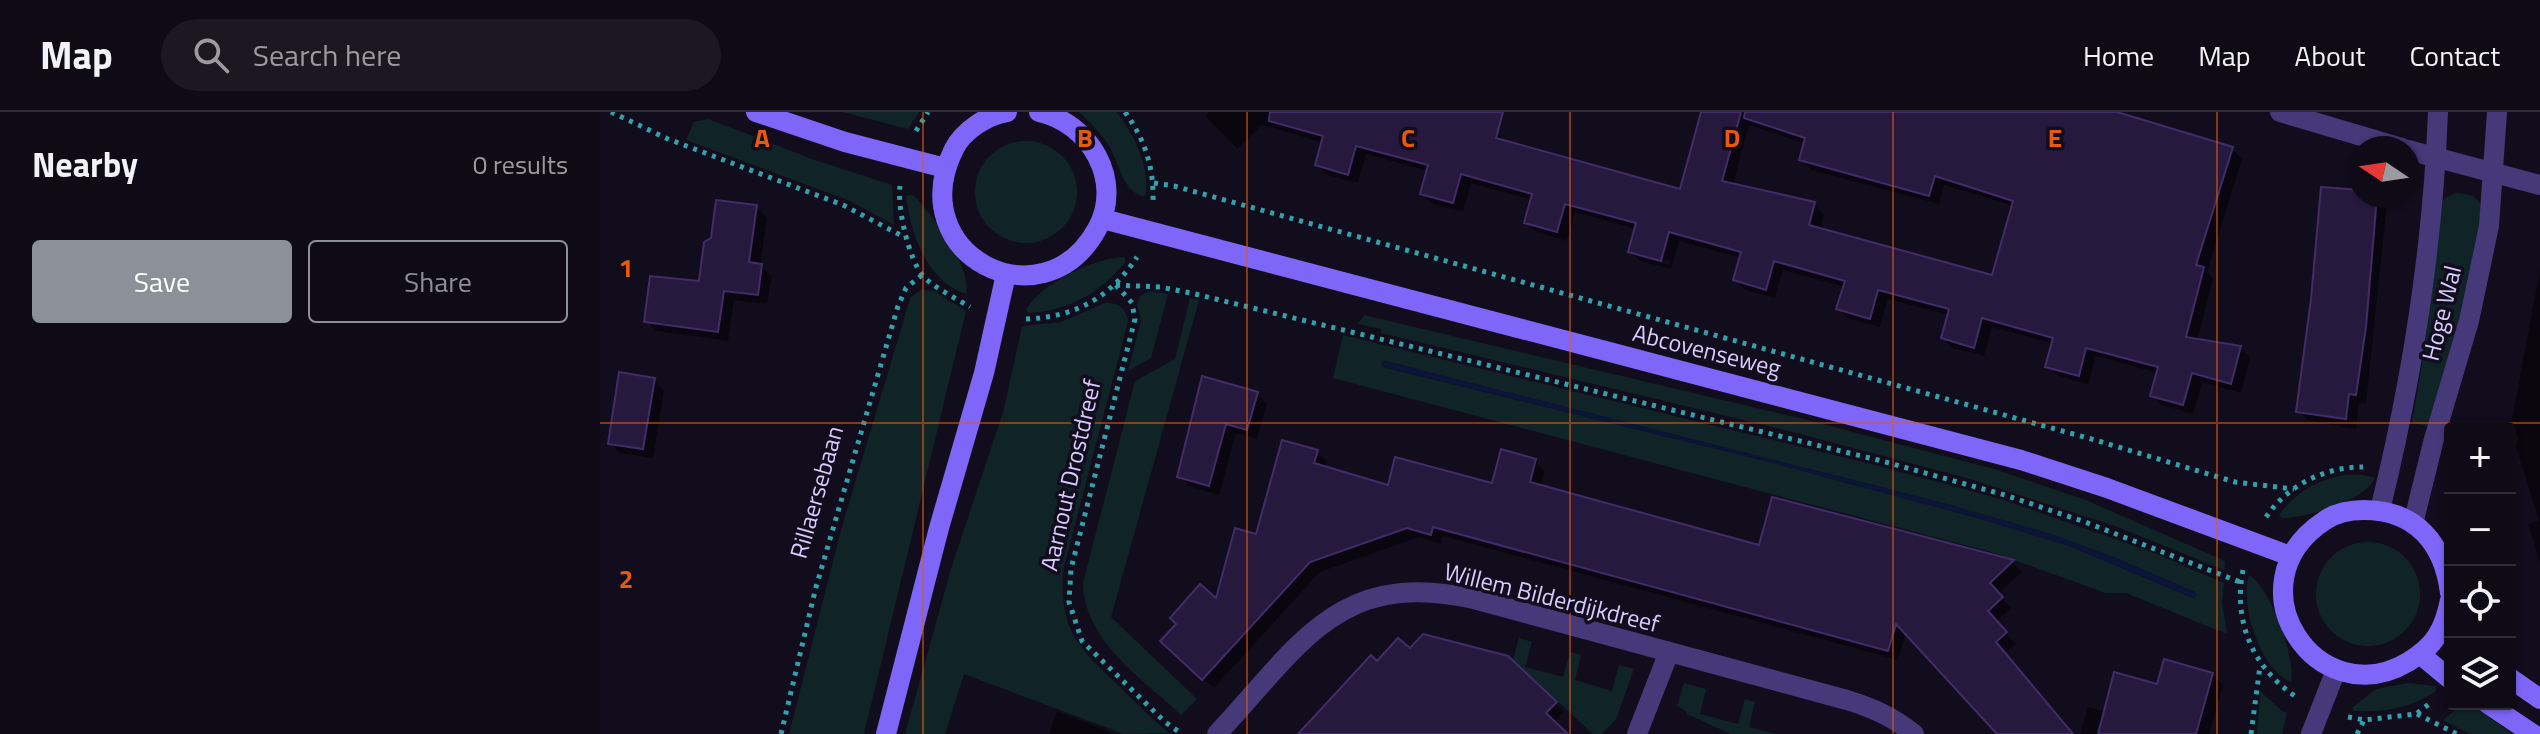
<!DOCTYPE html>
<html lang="en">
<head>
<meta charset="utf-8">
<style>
  :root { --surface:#0e0a16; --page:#1c1823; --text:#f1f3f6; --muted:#9b9aa1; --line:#2e2b35; --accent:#8c9099 }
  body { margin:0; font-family:"Titillium Web",sans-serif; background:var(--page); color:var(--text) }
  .controls { position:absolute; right:24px; bottom:24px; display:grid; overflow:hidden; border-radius:8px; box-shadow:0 2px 6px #0004 }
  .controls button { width:72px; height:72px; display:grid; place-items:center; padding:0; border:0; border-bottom:2px solid var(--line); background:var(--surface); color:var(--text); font:40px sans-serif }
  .compass { position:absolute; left:1748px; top:24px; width:72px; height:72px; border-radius:50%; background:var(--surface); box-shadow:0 2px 6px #0004; rotate:283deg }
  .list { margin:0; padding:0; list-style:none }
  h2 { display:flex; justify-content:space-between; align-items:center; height:104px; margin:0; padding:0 32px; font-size:34px }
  h2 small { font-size:26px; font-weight:400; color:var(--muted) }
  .actions { display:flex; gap:16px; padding:24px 32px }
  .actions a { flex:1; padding:18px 0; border:2px solid var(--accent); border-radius:8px; text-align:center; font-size:28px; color:var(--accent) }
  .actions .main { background:var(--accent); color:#fff }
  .icon { flex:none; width:44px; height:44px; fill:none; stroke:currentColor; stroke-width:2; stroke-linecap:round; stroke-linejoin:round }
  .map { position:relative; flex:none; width:1940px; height:622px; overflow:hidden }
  header { display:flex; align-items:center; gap:48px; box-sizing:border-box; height:112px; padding:0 40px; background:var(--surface); border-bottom:2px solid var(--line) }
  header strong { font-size:38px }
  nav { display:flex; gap:44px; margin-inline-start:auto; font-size:28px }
  .search { width:560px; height:72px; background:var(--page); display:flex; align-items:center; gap:20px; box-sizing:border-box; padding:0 28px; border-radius:44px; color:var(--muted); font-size:30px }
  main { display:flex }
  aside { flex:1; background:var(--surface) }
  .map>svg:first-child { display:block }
</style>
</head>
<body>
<header>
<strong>Map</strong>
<div class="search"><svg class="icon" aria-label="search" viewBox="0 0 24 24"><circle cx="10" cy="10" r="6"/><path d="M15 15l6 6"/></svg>Search here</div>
<nav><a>Home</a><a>Map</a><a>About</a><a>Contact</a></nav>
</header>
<main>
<aside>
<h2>Nearby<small>0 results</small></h2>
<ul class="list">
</ul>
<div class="actions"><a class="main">Save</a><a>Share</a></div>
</aside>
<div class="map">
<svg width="1940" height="622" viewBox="0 0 1940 622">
  <rect width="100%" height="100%" fill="#120d1d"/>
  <path fill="#102427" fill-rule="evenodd" d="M243 0H319L308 17Z
    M479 0H516L519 3C535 25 551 56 545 85 522 80 520 52 509 34 501 21 490 10 479 0Z
    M108 7 212 47 292 73 294 113 250 89 86 28 94 10Z
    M375 80a51 51 0 1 1 102 0a51 51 0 1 1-102 0Z
    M1856 81C1871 82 1880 85 1883 100L1860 207 1828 315 1812 310 1825 235 1841 91 1845 86Z
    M313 83C331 100 373 158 366 182 327 170 310 120 306 84Z
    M524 145 526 149C501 181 468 199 428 201L426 198C441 171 494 146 524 145Z
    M322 177 336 180 366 199 264 622H189L241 418 307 197 311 185Z
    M549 179 568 182 551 246 528 259 541 208 537 193 540 184Z
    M590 186 599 188 511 505 597 587 581 603C542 566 484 529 483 471L535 269 575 247Z
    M505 191C518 190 526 196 528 209L463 459C459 522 481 538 524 579 538 593 553 608 569 621L524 622 364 562 345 622H305L351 457 404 297 422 214 461 210Z
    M764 203 1203 307 1394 357 1488 389 1625 449 1624 458 1515 414 1370 367 1185 318 781 221V217L758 212Z
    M743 223 1275 353 1404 388 1557 442 1624 471 1622 490 1627 522 1526 481H1506L1391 440 733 266ZM785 249 1343 391 1451 422 1511 444 1595 480 1596 483 1593 486 1469 434 1374 405 1161 348 783 255 781 251Z
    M1745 363H1763L1775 366C1764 390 1706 406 1681 406L1679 403C1695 381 1718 367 1745 363Z
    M1716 482a52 52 0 1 1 104 0a52 52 0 1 1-104 0Z
    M1649 463C1669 472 1697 549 1691 570 1661 558 1639 493 1649 463Z
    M919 526 932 530 925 555 963 565 970 540 981 543 975 568 1012 579 1019 553 1034 557 1016 607 1002 622H993L913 548Z
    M1084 571 1106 577 1100 602 1138 612 1145 587 1155 590 1149 615 1176 622H1131L1087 602V600L1077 594Z
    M1808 571 1835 574 1836 579C1809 597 1785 600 1754 599L1752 596 1776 577Z
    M1660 579 1682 599 1687 601 1682 622H1657Z
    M1863 592H1870L1913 622H1869L1843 608Z"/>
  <path fill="#0b1538" d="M785 249 1343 391 1451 422 1511 444 1595 480 1597 483 1594 486 1469 434 1374 405 1161 348 788 256 783 254 782 251Z"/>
  <path fill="#0007" fill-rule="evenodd" d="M609 0H822L897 21 908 31 1081 79 1103 0H1510L1632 37 1642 47 1607 160 1613 167 1597 229 1640 235 1650 245 1641 281 1602 270 1593 302 1562 293 1552 283 1558 261 1496 244 1488 273 1458 264 1448 254 1454 232 1392 215 1384 244 1353 236 1343 226 1349 203 1288 187 1280 215 1249 207 1239 197 1245 175 1183 158 1175 186 1145 178 1135 168 1141 146 1079 129 1071 157 1040 149 1030 139 1036 117 975 100 967 129 936 120 926 110 932 88 871 71 863 100 832 92 822 82 828 59 766 42 758 71 727 63 717 53 724 31 662 13 637 37 605 4ZM1149 13 1206 32 1202 48 1211 58 1339 92 1344 73 1414 94 1394 165 1220 118 1224 102 1214 92 1133 73ZM1211 96H1215L1208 123 1204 122ZM1039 141 1071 149 1070 153 1039 145Z
    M1760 80V84H1780L1787 91 1766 292 1759 291 1756 317 1709 309 1698 299Z
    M156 95 167 106 160 153 172 164 167 192 134 188 128 229 57 219 46 209 100 172Z
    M1940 158V450L1928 412 1939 409 1916 335 1918 325 1910 317Z
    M604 267 657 282 667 292 657 327 636 321 619 383 589 374 579 364Z
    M54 268 64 278 53 346 20 341 10 331Z
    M716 339 727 350 725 357 789 375 893 374 935 349 945 359 941 375 1161 435 1174 387 1413 450 1422 460 1398 482 1411 496 1396 510 1416 532 1405 541 1472 622H1399L1306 521 1298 548 843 424 841 432 819 425 720 460 614 576 573 539 617 490 657 425Z
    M810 539 907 546 964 600 953 611 966 622H701L777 552Z
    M1612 563 1623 573 1609 622H1480L1488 595 1506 600 1558 574Z
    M457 599 510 620 513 622H449Z"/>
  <path fill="#26193d" stroke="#412c68" stroke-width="2" d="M670 0H903L896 26 1080 77 1101 0H1141L1122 69 1215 90 1209 113 1392 163 1413 89 1335 64 1329 84 1199 48 1205 26 1144 6 1145 0H1517L1633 35 1596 153 1604 155 1586 225 1641 234 1631 272 1592 261 1583 293 1550 284 1558 255 1486 236 1479 264 1445 255 1453 226 1382 206 1374 236 1341 226 1349 197 1278 178 1270 207 1236 197 1245 169 1174 149 1166 178 1133 168 1141 140 1069 120 1061 149 1028 140 1036 111 965 92 957 120 924 111 932 82 861 62 853 91 820 82 828 53 756 34 748 63 715 53 723 24 669 9Z
    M1721 75 1760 78V84H1777L1766 215 1756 283 1749 282 1746 307 1696 300 1711 187Z
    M116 88 157 93 149 150 162 152 158 183 124 179 118 220 44 210 50 164 99 169 104 130 111 126Z
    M19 260 55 266 43 337 8 332Z
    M602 264 658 280 647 318 626 312 609 374 577 365Z
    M682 328 718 338 714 351 788 373 795 345 892 371 901 337 936 347 930 370 1159 433 1172 385 1414 448 1390 471 1403 485 1388 499 1407 520 1396 530 1473 622H1397L1296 512 1288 539 833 415 831 423 807 416 710 450 602 568 560 529 576 512 570 506 600 472 616 486 635 416 656 422Z
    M823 522 908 544 957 590 946 601 968 622H698L771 543 777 549 798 526 810 536Z
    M1564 547 1613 561 1596 622H1498L1514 560 1557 572Z"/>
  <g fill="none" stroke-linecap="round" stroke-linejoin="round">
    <path stroke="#32a1aa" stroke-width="5" stroke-dasharray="4 6" stroke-linecap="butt" d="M11 0 68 27 243 93 306 126
      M525 0C545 28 554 55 553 90
      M316 19 328 0
      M554 71 574 74 1495 328 1635 370 1694 377
      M300 74C297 96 309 148 323 164 334 176 356 186 370 195
      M516 173 560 175 591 181 1278 348 1405 383 1485 410 1640 470
      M516 173 532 191 535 207 471 457 469 490 482 529 565 610 582 622
      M426 207C475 205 510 186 537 145
      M1666 405C1688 373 1724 355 1763 355
      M1643 458C1633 508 1652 555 1695 584
      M1817 602 1857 622
      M1748 605 1764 608 1816 602 1833 589
      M181 622 216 475 298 194 306 176 322 163
      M1651 622 1660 554
      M1757 622 1764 608"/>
    <path stroke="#45397a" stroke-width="20" d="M1680 0 1802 36
      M1808 38 1940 73
      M1780 398C1812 268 1833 134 1838 0
      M1813 412 1834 327 1869 209 1889 114 1897 0
      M617 622C699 535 737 456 874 487L1247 588C1273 596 1293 605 1314 622
      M1037 622 1069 540
      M1711 622 1736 558"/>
    <path stroke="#7e66f9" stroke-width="20" d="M156 0 245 30 345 56
      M407 0C387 3 363 19 354 37 301 143 443 215 497 117 524 69 490 11 439 0
      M503 107 1421 348 1507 376 1690 444
      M1850 481C1844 432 1816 398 1764 398 1751 398 1735 401 1724 409 1629 472 1717 604 1808 550 1835 534 1844 518 1850 488
      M1821 543 1850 567
      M1910 566 1940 587
      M1888 592 1933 622
      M286 622 339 416 384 261 406 162"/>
  </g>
  <path fill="none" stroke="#e8590c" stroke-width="2" stroke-opacity="0.55" d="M323 0V622M647 0V622M970 0V622M1293 0V622M1617 0V622M0 311H1940"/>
  <g text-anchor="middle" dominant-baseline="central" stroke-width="7" stroke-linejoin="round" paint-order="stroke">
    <g font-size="24" fill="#d8cbfd" stroke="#120d1d">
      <text transform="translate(1841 201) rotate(-76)">Hoge Wal</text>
      <text transform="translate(1107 238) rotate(14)">Abcovenseweg</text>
      <text transform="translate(470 363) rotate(-77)">Aarnout Drostdreef</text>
      <text transform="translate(216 380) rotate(-74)">Rillaersebaan</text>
      <text transform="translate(952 485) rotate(14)">Willem Bilderdijkdreef</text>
    </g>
  </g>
  <g font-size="26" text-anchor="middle" font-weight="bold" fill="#e8590c" stroke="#120d1d" stroke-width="7" stroke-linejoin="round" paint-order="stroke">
    <text x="162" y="35">A</text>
    <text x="485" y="35">B</text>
    <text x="808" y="35">C</text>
    <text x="1132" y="35">D</text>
    <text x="1455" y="35">E</text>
    <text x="26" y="165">1</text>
    <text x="26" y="476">2</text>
  </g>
</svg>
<div class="controls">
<button>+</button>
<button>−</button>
<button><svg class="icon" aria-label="locate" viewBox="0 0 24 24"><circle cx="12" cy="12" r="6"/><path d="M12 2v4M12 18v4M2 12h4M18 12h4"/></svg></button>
<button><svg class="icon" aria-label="layers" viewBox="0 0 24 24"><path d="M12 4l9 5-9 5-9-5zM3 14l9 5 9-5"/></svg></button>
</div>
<svg class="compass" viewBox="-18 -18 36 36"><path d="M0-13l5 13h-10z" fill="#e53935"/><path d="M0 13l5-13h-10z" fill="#9b9aa1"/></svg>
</div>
</main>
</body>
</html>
